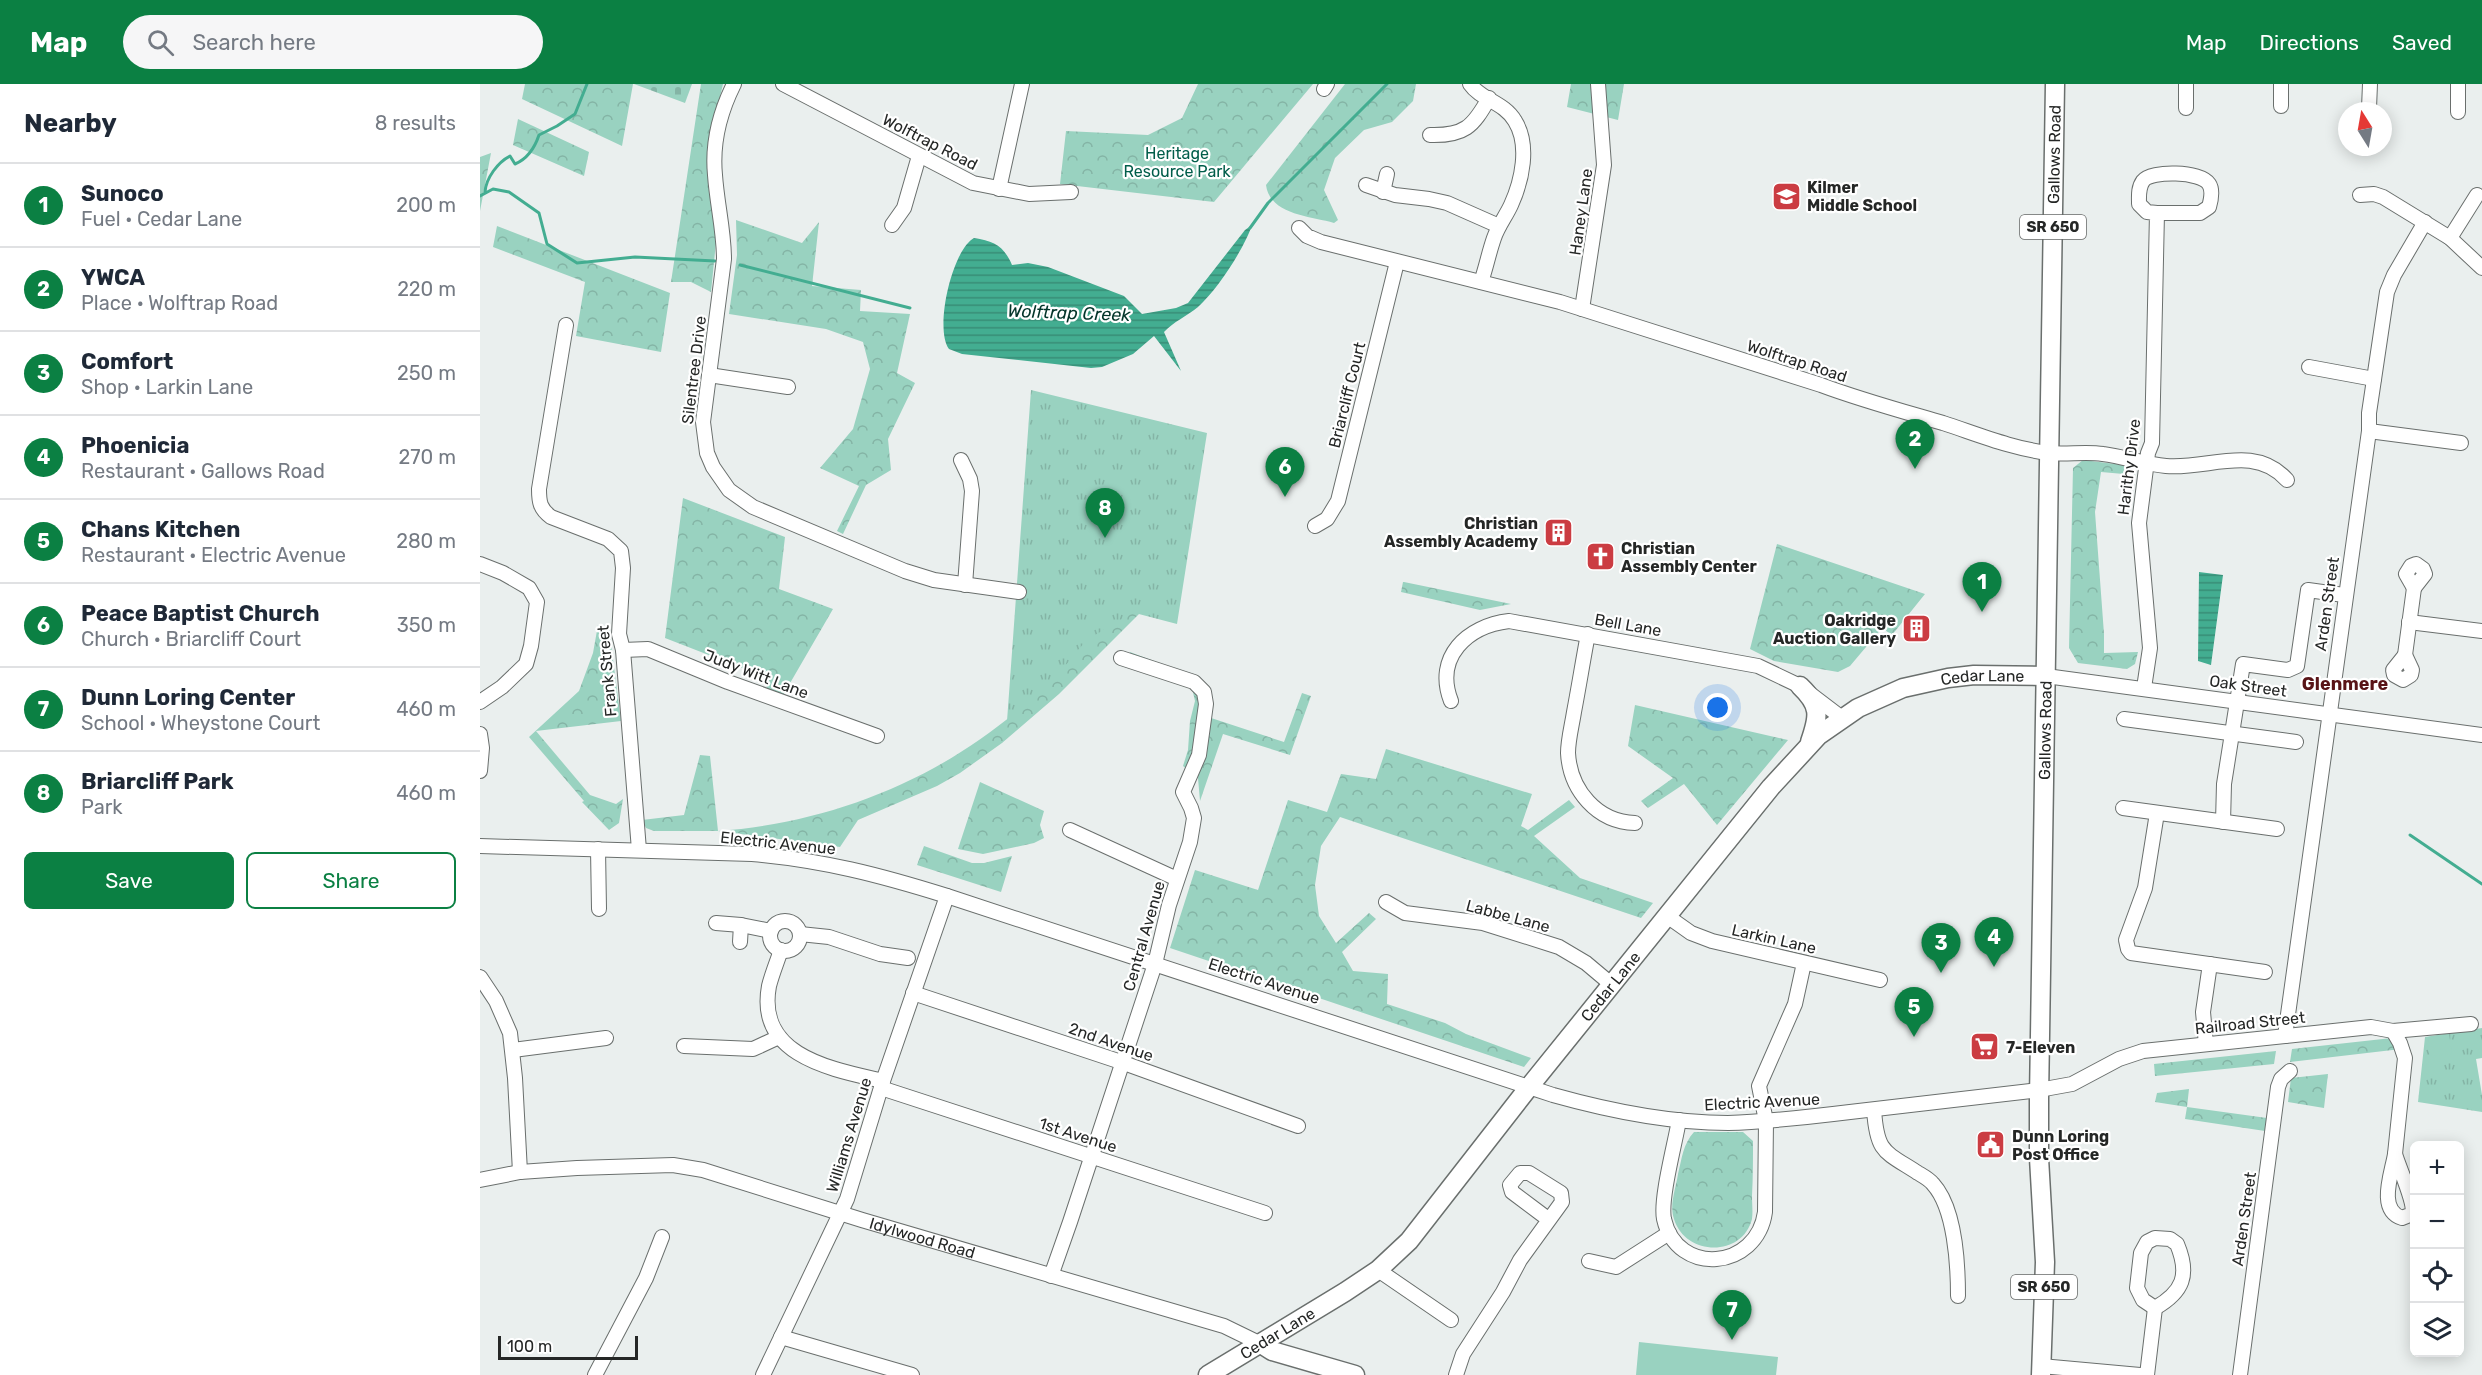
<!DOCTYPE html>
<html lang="en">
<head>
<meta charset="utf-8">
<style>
  :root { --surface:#fff; --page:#f6f6f7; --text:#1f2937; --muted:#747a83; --line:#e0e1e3; --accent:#0b8043 }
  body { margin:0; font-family:Rubik,sans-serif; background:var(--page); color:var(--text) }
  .controls { position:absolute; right:18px; bottom:18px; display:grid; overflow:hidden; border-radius:9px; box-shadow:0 3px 15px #0003 }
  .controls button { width:54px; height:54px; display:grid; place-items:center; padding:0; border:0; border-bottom:2px solid var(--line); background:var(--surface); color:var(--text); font:30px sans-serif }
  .compass { position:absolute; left:1858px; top:18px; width:54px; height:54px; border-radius:50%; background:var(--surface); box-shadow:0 3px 15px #0003; rotate:349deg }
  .scale { position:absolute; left:18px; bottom:15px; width:140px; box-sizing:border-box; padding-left:6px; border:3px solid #252726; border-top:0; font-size:16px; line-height:21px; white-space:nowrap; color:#252726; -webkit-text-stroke:4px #fff; paint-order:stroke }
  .you { position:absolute; left:1238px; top:624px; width:21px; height:21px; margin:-15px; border:4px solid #fff; border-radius:50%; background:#1a73e8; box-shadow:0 0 0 9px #1a73e833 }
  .badge { display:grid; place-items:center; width:39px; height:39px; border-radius:50%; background:var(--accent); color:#fff; font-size:20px; font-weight:700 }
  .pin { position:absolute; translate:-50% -50px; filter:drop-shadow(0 2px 3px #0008) }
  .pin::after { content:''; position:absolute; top:32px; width:21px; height:18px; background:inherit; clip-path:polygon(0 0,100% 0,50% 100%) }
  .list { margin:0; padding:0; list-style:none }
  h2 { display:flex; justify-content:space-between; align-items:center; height:78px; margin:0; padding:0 24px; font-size:26px }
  h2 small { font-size:20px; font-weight:400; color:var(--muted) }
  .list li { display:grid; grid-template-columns:39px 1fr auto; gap:18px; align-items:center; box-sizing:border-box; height:84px; padding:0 24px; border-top:2px solid var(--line) }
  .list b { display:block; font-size:22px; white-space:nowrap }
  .list p { margin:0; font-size:20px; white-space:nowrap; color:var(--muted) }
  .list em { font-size:20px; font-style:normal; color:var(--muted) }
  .actions { display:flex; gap:12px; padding:18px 24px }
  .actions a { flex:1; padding:14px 0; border:2px solid var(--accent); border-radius:9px; text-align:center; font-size:21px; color:var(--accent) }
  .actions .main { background:var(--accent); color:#fff }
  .icon { flex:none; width:33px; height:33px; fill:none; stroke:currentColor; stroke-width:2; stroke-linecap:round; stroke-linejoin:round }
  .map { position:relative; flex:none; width:2002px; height:1291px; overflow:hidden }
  header { display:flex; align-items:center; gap:36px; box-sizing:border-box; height:84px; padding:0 30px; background:var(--accent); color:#fff }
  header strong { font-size:28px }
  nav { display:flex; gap:33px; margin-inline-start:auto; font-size:21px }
  .search { width:420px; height:54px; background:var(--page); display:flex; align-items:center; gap:15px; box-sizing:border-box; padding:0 21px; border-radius:33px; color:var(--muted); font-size:22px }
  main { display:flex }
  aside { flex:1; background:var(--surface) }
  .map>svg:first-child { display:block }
</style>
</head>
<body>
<header>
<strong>Map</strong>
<div class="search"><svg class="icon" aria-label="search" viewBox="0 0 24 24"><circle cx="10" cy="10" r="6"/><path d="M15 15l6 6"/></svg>Search here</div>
<nav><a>Map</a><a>Directions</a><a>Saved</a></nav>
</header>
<main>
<aside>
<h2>Nearby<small>8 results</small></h2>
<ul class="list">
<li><span class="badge">1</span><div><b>Sunoco</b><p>Fuel · Cedar Lane</p></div><em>200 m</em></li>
<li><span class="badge">2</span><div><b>YWCA</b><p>Place · Wolftrap Road</p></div><em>220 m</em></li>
<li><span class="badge">3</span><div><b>Comfort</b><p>Shop · Larkin Lane</p></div><em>250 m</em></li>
<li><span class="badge">4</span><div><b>Phoenicia</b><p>Restaurant · Gallows Road</p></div><em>270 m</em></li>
<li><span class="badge">5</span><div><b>Chans Kitchen</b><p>Restaurant · Electric Avenue</p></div><em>280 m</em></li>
<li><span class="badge">6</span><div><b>Peace Baptist Church</b><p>Church · Briarcliff Court</p></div><em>350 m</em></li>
<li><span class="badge">7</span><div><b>Dunn Loring Center</b><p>School · Wheystone Court</p></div><em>460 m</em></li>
<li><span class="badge">8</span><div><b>Briarcliff Park</b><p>Park</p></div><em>460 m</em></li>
</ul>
<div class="actions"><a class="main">Save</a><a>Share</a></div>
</aside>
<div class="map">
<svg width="2002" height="1291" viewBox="0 0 2002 1291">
  <defs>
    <pattern id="grass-tufts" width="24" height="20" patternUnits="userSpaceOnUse" patternTransform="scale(1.5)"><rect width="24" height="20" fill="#99d2c0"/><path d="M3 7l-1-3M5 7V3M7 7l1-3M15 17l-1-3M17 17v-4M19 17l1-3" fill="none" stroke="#84b4a5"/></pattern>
    <pattern id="forest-crowns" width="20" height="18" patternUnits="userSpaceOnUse" patternTransform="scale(1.5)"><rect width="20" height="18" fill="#99d2c0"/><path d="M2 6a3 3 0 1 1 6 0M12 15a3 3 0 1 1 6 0" fill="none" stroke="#84b4a5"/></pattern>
    <pattern id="cemetery-stones" width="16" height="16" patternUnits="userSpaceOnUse" patternTransform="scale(1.5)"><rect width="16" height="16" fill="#99d2c0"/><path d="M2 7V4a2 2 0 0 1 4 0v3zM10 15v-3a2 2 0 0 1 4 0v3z" fill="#84b4a5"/></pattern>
    <pattern id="water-rules" width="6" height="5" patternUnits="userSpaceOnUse" patternTransform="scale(1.5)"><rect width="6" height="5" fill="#43ad91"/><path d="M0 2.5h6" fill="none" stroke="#388d76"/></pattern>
  </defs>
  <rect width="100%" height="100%" fill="#eaefee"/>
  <path fill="url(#grass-tufts)" d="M551 306 727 349 697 540 655 529 527 637Z
    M2002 944V974L1996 975 2002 1011V1028L1938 1018 1945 953Z"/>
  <path fill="url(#forest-crowns)" d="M45 0H153L142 62 42 15Z
    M221 0H243L227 68 236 158 231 208 211 198H191Z
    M718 0H833L734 118 580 100 586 47 668 51 702 34Z
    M865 0H936L933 17 912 38 884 46 855 74 844 106 858 136 854 139C830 132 790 131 786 101Z
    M1091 0H1144L1138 36 1087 23Z
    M38 35 109 68 104 92 33 61Z
    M11 69 0 127V73Z
    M256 136 322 159 339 138 332 202 381 206 380 227 430 230 417 289 435 299 408 355 411 386 386 401 363 450 357 447 379 402 340 384 373 345 390 285 383 258 346 245 249 230 257 171Z
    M17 142 190 209 181 268 96 252 105 198 13 163Z
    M1603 376 1651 382 1655 391 1621 388 1615 428 1624 550V569L1658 568 1655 580 1647 585 1598 579 1589 564 1593 384Z
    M203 414 305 453 299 505 353 525 302 613 286 607 288 594 185 554Z
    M1297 460 1445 510 1412 551 1402 544 1370 582 1358 588 1294 577 1270 565Z
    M923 498H924L1031 520 1000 526 921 508Z
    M654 528 660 529 579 610 522 659 480 689 457 702 378 736 360 763 238 747H174L166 744 162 736 204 731 220 671 230 672 238 747C348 739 453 698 537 627 554 614 569 599 584 583 592 575 599 563 608 556 622 546 639 537 654 528Z
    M118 541 129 545 141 637 56 647 110 711 136 720 143 715 139 739 129 746 102 718 104 717 49 653 99 607 113 569Z
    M650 568 716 593 722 631 804 658 822 609 831 612 810 671 743 650 720 717 718 694 703 682 708 666 710 637 715 617 712 604 646 578Z
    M1155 621 1308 656 1237 741 1204 700 1168 724 1161 717 1193 694 1148 662Z
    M906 665 1052 710 1041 742 1048 746 1089 716 1095 723 1054 752 1100 794 1173 819 1161 834 860 733 841 762 835 801 839 832 856 859 889 829 896 835 862 868 873 887 908 890 907 920 965 939 986 950 1051 974 1044 983 690 864 715 786 778 806 808 716 847 728 861 690 896 695Z
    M500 698 564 727 560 741 564 754 554 759 503 770 478 765Z
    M444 762 492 779H504L532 772 521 808 437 781Z
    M1921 953V965L1810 978 1812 965Z
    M1796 967 1794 980 1675 992 1674 980Z
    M1848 990 1844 1024 1808 1018 1811 994Z
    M1709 1005 1707 1023 1787 1034 1785 1047 1705 1035 1707 1023 1675 1018 1677 1009Z
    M1214 1048H1263L1273 1057C1273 1075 1273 1093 1272 1112 1272 1119 1273 1128 1272 1135 1262 1174 1205 1172 1194 1135 1189 1121 1196 1104 1198 1090 1202 1074 1203 1060 1214 1048Z"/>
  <path fill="url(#cemetery-stones)" d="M154 0H212L205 19Z"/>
  <path fill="#99d2c0" d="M1969 950 1972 970 1950 972 1948 953Z
    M1159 1258 1298 1273 1296 1291H1156Z"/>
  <path fill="url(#water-rules)" d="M772 141C764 165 737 206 718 223 707 232 693 238 684 248L701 287 674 252 653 270 622 283 611 284 482 270 469 265C454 245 472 166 494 154 514 157 524 162 532 181L548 179 568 183 644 212 662 230 696 224 708 219 765 146Z
    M1719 488 1743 491 1731 581 1718 577Z"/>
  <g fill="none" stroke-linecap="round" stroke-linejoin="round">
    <path stroke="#43ad91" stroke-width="3" d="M5 108C6 94 18 78 30 72L35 80C47 75 55 63 59 51L77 42 95 30 107 0
      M0 112 13 105 29 108 59 129 67 160 97 179 155 173 235 177
      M770 144 788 119 907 0
      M260 181 430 224
      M1930 751 2002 800"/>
    <defs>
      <g id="minor">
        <path d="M254 0C240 28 232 60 235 91 237 120 244 147 244 175L223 338 227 369 233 383 249 406 273 423 425 487 454 496 539 508"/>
        <path d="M303 0 493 99 549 110 591 108"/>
        <path d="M990 0C1001 16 1024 18 1035 37 1050 61 1042 97 1031 121 1026 132 1018 142 1014 154 1009 168 1006 184 1001 198"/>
        <path d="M1706 0V24"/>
        <path d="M844 5 847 0"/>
        <path d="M1801 22V0"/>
        <path d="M1889 24 1890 0"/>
        <path d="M1978 28V0"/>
        <path d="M950 51C984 52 993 43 1009 14"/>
        <path d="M886 101 915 111 949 115 967 119 1019 142"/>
        <path d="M519 105 542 0"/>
        <path d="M903 108 907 90"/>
        <path d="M1880 111 1894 110 1903 113 1970 154 2002 184"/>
        <path d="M412 141 424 124 439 72"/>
        <path d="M819 144 827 152 841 158 1080 218 1341 301C1381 316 1422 327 1463 339 1497 350 1533 365 1569 369 1587 371 1605 367 1623 370 1645 373 1665 380 1686 382 1728 386 1774 359 1807 396"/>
        <path d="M1970 154 1997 111"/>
        <path d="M1102 225 1124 81 1118 0"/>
        <path d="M86 241 59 405C59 418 60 425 71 433L128 455 141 467 143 484 139 550 143 566 159 766"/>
        <path d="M1829 283 1894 295"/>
        <path d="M229 291 308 303"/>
        <path d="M1889 347 1981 359"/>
        <path d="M481 376 490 395 492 407 485 501"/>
        <path d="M835 442 847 435 858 417 917 178"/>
        <path d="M0 480 23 489 49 504 57 518 51 562 46 580 22 603 0 618"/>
        <path d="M1936 480 1943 485 1945 490 1934 504 1926 490 1931 482Z"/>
        <path d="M1929 538 2002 547"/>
        <path d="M1108 550C1103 576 1099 602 1094 628 1092 641 1088 656 1088 669 1090 706 1117 738 1155 739"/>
        <path d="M143 566 168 565 248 598 397 652"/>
        <path d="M1925 571 1932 586 1931 591 1923 596 1914 591 1913 586Z"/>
        <path d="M1925 571 1934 504"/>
        <path d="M1566 592 2002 651"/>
        <path d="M1664 604 1670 564 1659 439 1668 369 1672 359 1677 129 1667 128 1659 120C1659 112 1658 104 1663 97 1671 86 1721 87 1729 100 1733 106 1731 116 1729 123L1720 129H1677"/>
        <path d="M971 617C954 573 987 542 1029 537L1278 582 1320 602 1362 634"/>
        <path d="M1644 635 1816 658"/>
        <path d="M0 650 2 664 0 687"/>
        <path d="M1643 724 1797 745"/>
        <path d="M1677 729 1665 804 1646 856 1648 865 1651 869 1785 888"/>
        <path d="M1743 738 1744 700 1763 580 1808 586 1817 582 1828 506 1864 511"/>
        <path d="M590 746 697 795"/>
        <path d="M0 762 272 770C342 776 400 791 467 812L1073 1011C1130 1027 1188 1039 1248 1039 1288 1038 1329 1033 1370 1028 1433 1021 1496 1013 1559 1006L1592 1000 1639 975 1663 967 1891 943 1913 947 1991 940"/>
        <path d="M118 765 119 825"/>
        <path d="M906 818 925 829 1003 839 1079 863 1106 879 1131 900"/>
        <path d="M1187 832 1211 849 1232 857 1400 896"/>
        <circle cx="305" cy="852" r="15"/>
        <path d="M236 839 261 841 291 847"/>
        <path d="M320 850 349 853 400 870 428 874"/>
        <path d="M260 858 261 841"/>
        <path d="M301 866C297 878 292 890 289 902 276 972 351 985 403 997"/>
        <path d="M0 893 16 917 30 949 35 994 40 1088"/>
        <path d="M433 909 641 978 818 1042"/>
        <path d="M1913 947 1920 959 1925 974 1915 1070"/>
        <path d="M1805 952 1889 347V329L1907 208 1914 191 1945 138"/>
        <path d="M1726 960 1723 928 1730 880"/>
        <path d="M204 962 273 965 299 953"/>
        <path d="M33 966 126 954"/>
        <path d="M401 1004 785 1129"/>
        <path d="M1394 1026C1397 1069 1404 1067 1438 1089 1443 1092 1449 1095 1453 1100 1475 1124 1478 1181 1478 1212"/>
        <path d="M1199 1036C1195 1060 1180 1115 1184 1135 1197 1193 1277 1186 1285 1128L1286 1037 1279 1002 1315 920 1324 879"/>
        <path d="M1915 1070C1919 1084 1936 1120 1932 1130L1922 1134C1897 1126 1912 1089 1915 1070Z"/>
        <path id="s1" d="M0 1096 40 1088 97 1084 193 1081 223 1086 382 1136 744 1242 781 1260"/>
        <path d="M1675 1154 1690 1155 1697 1160C1710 1191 1703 1208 1675 1224L1663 1216 1657 1204 1661 1169 1667 1158Z"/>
        <path d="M1109 1177 1136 1183 1189 1149"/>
        <path d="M898 1186 971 1236"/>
        <path d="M571 1192 590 1138 675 880 689 821 710 758 714 734 711 724 703 708 719 671 726 620 724 608 714 598 641 574"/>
        <path d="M301 1253 432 1291"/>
        <path d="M1561 1282 1660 1291"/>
        <path d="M115 1291 166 1194 182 1153"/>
        <path d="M283 1291 367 1115 403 997 467 812"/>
        <path d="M976 1291 983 1270 1023 1208 1040 1176 1082 1118 1081 1109 1049 1089H1040L1030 1101 1032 1108 1068 1135"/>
        <path d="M1667 1291 1675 1224"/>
        <path d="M1760 1291 1798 1003 1801 995 1810 987"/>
      </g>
      <g id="major">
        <path d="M1320 602C1341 622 1339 632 1330 658"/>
        <path d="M781 1260 792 1267 875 1291"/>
        <path id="s2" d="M728 1291 865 1208 898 1186 929 1157 1049 1003 1291 703 1339 651 1378 624 1423 604 1468 594 1494 591 1566 592"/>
        <path id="s3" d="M1561 1291 1565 1178 1559 1074V1015L1575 0"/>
      </g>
    </defs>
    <use href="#minor" stroke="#6a6f6d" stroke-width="16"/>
    <use href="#major" stroke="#6a6f6d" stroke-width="21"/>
    <use href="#minor" stroke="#fff" stroke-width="14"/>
    <use href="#major" stroke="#fff" stroke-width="18"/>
  </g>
  <defs>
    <symbol id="school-square" viewBox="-11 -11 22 22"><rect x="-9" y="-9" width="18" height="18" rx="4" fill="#cb3c42" stroke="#fff"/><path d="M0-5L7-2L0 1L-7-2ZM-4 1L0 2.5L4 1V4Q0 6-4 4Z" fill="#fff"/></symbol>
    <symbol id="building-square" viewBox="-11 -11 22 22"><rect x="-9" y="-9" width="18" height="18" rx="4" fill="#cb3c42" stroke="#fff"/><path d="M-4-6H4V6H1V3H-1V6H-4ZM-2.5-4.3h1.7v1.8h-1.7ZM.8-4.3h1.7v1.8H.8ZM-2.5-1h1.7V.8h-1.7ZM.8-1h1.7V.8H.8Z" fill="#fff"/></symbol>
    <symbol id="church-square" viewBox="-11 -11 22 22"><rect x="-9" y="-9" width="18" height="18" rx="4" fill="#cb3c42" stroke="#fff"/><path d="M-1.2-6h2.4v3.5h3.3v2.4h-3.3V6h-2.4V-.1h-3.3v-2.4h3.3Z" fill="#fff"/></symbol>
    <symbol id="supermarket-square" viewBox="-11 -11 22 22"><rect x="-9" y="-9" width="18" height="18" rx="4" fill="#cb3c42" stroke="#fff"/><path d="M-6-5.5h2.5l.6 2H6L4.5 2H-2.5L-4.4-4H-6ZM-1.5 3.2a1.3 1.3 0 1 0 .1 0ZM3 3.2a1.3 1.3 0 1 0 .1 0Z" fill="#fff"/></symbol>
    <symbol id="civic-square" viewBox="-11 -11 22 22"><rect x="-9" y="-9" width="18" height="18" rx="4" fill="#cb3c42" stroke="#fff"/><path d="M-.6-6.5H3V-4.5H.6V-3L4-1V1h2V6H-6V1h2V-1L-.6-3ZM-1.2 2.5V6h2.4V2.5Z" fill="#fff"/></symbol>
  </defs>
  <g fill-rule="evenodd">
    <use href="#school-square" x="1290" y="96" width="33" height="33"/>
    <use href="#building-square" x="1062" y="432" width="33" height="33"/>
    <use href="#church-square" x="1104" y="456" width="33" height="33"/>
    <use href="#building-square" x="1420" y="528" width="33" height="33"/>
    <use href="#supermarket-square" x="1488" y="946" width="33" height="33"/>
    <use href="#civic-square" x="1494" y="1044" width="33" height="33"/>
  </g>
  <g text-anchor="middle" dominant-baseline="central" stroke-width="4.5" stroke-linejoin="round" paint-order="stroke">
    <g fill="#fff" stroke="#666867" stroke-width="1.5">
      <rect x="1540" y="131" width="66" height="24" rx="4.5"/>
      <rect x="1531" y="1191" width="66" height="24" rx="4.5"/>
    </g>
    <g font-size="15" font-weight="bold" fill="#252726">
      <text x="1573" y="143">SR 650</text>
      <text x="1564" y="1203">SR 650</text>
    </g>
    <g font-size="16" fill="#252726" stroke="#fff">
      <text transform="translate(450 58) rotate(27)">Wolftrap Road</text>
      <text stroke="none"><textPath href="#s3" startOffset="1221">Gallows Road</textPath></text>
      <text transform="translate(1101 128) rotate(-82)">Haney Lane</text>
      <text transform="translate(1317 277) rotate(18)">Wolftrap Road</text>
      <text transform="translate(214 286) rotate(-83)">Silentree Drive</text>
      <text transform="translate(867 311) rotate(-76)">Briarcliff Court</text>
      <text transform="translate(1649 383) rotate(-83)">Harithy Drive</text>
      <text transform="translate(1847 520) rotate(-82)">Arden Street</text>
      <text transform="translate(1148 541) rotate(10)">Bell Lane</text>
      <text transform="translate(127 587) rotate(-95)">Frank Street</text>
      <text transform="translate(276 590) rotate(21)">Judy Witt Lane</text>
      <text stroke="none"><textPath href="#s2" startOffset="1071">Cedar Lane</textPath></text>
      <text transform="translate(1768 602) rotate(8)">Oak Street</text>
      <text stroke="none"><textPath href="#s3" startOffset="645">Gallows Road</textPath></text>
      <text transform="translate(298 759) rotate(6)">Electric Avenue</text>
      <text transform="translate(1028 832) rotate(15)">Labbe Lane</text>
      <text transform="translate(664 852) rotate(-74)">Central Avenue</text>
      <text transform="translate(1294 855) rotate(13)">Larkin Lane</text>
      <text transform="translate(784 897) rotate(18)">Electric Avenue</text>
      <text stroke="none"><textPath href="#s2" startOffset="567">Cedar Lane</textPath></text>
      <text transform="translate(1770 939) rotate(-6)">Railroad Street</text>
      <text transform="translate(631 958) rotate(19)">2nd Avenue</text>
      <text transform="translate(1282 1018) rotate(-3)">Electric Avenue</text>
      <text transform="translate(369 1051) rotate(-73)">Williams Avenue</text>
      <text transform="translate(598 1051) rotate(18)">1st Avenue</text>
      <text transform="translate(1764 1135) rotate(-82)">Arden Street</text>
      <text stroke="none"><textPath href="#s1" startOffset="454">Idylwood Road</textPath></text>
      <text stroke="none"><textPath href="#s2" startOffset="81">Cedar Lane</textPath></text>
    </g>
    <g font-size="16" fill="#015d4a" stroke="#fff">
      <text x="697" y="69">Heritage<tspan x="697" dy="18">Resource Park</tspan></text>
    </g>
    <g font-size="16" font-weight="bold" fill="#252726" stroke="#fff" text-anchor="start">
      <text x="1327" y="103">Kilmer<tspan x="1327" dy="18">Middle School</tspan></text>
      <text x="1058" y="439" text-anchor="end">Christian<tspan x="1058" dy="18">Assembly Academy</tspan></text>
      <text x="1141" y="464">Christian<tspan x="1141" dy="18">Assembly Center</tspan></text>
      <text x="1416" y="536" text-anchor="end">Oakridge<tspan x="1416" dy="18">Auction Gallery</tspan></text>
      <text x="1526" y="963">7-Eleven</text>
      <text x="1532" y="1052">Dunn Loring<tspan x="1532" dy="18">Post Office</tspan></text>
    </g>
    <g font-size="18" font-style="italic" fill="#03352a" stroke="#fff">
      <text transform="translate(589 229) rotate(2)">Wolftrap Creek</text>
    </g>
    <g font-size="18" font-weight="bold" fill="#591417" stroke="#fff">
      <text x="1865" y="600">Glenmere</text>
    </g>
  </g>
</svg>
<div class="controls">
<button>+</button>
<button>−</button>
<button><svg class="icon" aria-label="locate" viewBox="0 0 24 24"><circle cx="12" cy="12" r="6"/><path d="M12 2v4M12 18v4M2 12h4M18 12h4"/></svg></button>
<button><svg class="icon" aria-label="layers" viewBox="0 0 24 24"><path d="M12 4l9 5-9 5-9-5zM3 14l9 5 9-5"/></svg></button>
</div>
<svg class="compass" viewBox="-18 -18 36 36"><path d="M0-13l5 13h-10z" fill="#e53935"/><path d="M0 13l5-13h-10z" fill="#747a83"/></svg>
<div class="scale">100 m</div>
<div class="you"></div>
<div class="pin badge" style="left:1502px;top:528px">1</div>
<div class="pin badge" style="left:1435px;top:385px">2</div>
<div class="pin badge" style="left:1461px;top:889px">3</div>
<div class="pin badge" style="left:1514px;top:883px">4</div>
<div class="pin badge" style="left:1434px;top:953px">5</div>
<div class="pin badge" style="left:805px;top:413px">6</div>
<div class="pin badge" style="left:1252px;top:1256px">7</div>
<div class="pin badge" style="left:625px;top:454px">8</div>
</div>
</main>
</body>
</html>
